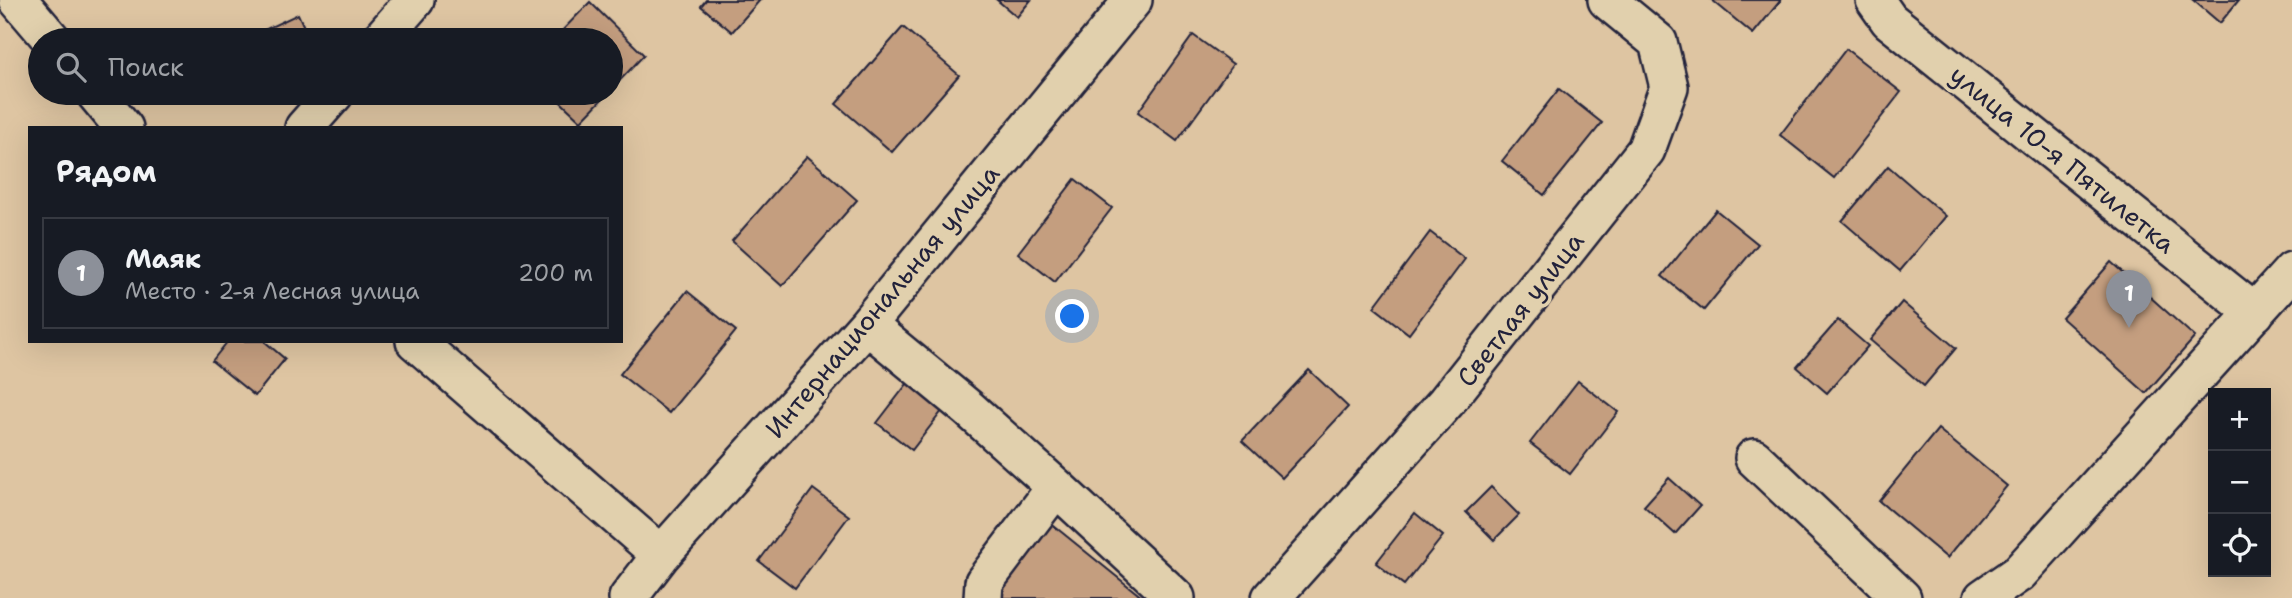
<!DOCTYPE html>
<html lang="ru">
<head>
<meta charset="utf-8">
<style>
  :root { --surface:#171b24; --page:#20242c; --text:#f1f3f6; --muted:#9ea1a6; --line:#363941; --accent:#8c9099 }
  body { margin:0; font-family:"Shantell Sans",sans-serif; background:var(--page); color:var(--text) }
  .controls { position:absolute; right:21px; bottom:21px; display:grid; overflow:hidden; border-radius:0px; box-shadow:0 7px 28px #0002 }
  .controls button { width:63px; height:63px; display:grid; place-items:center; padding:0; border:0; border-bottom:2px solid var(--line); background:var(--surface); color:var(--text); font:35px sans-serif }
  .you { position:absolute; left:1073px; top:317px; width:24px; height:24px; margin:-18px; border:5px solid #fff; border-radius:50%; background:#1a73e8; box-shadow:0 0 0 10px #1a73e833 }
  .badge { display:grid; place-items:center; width:46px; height:46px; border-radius:50%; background:var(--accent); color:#fff; font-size:23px; font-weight:700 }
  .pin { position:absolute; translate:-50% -58px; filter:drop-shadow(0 2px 4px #0008) }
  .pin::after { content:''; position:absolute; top:37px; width:24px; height:21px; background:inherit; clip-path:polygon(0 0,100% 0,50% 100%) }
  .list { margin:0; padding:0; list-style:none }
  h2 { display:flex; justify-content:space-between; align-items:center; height:91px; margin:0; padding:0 28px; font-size:30px }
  h2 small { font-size:23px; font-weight:400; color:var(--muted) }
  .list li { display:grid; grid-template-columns:46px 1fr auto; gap:21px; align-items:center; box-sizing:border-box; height:112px; margin:0 14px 14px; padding:0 14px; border:2px solid var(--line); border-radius:0px }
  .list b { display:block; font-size:26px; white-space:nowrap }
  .list p { margin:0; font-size:23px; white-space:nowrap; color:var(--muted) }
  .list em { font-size:23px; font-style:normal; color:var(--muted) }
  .icon { flex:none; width:38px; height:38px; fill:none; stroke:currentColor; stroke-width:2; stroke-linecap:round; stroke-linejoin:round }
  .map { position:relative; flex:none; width:2292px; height:598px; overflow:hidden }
  .search { position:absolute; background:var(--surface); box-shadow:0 7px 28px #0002; left:28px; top:28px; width:595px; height:77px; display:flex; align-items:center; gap:18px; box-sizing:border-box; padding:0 24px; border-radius:38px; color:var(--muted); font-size:26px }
  .panel { position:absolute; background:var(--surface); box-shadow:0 7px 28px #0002; left:28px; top:126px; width:595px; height:217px; border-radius:0px }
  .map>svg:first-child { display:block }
</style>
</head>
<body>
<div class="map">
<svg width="2292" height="598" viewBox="0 0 2292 598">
  <rect width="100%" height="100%" fill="#dec5a2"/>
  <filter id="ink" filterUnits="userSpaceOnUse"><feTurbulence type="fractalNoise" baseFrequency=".0143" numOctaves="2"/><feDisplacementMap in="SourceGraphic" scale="14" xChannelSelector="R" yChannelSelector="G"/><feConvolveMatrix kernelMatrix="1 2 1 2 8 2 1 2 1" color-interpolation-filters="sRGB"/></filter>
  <g filter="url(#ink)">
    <path fill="#c49e7f" stroke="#22223b" stroke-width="2" d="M706 0H760L732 32 701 6Z
      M997 0H1031L1017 17Z
      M1712 0H1781L1753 34Z
      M2193 0H2239L2220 23Z
      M590 2 644 55 611 90V40H553Z
      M298 14 310 40H243Z
      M903 27 959 75 892 152 836 104Z
      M1193 35 1233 64 1177 141 1138 112Z
      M1846 49 1901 92 1834 178 1780 135Z
      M1559 89 1602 123 1544 195 1502 161Z
      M551 93H608L581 121Z
      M807 156 857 200 782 286 732 241Z
      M1888 166 1946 216 1900 271 1842 221Z
      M1075 179 1112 208 1055 282 1018 253Z
      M1716 210 1758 244 1704 310 1662 276Z
      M1430 232 1465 259 1409 334 1374 307Z
      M2111 262 2195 337 2146 393 2062 318Z
      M687 291 736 331 669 413 620 374Z
      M1902 302 1956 348 1924 386 1870 340Z
      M1838 320 1868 346 1827 393 1797 367Z
      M228 341H264L285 359 255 396 212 361Z
      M1309 370 1348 407 1282 478 1242 441Z
      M917 371 952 398 912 450 877 423Z
      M1578 381 1618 412 1570 474 1530 443Z
      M1938 429 2007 486 1947 558 1879 501Z
      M1669 478 1700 506 1675 534 1644 506Z
      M1491 487 1519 515 1494 540 1466 512Z
      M813 489 849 516 795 588 759 561Z
      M1415 513 1443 536 1404 585 1376 563Z
      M1049 522 1143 598H999L993 593Z"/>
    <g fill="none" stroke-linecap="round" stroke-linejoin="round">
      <defs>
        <path id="minor" d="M18 0 52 40
          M1875 0 1889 20 2255 313
          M380 40 415 0
          M95 93 124 128
          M304 128 335 93
          M867 325 969 409 1056 487 984 582 983 598
          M415 341 661 555
          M1754 458 1902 598
          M1056 487 1176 598
          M628 598 661 555 867 325 1133 0
          M1271 598 1446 402 1646 150 1669 87 1658 42 1607 0
          M1983 598 2019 573 2292 271"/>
      </defs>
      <use href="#minor" stroke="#22223b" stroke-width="42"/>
      <use href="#minor" stroke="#e1d0ad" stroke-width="37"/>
    </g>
  </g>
  <g text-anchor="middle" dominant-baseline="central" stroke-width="7" stroke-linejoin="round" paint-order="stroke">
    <g font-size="26" fill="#22223b" stroke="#e1d0ad">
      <text transform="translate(2063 159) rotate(39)">улица 10-я Пятилетка</text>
      <text transform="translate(882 301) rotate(-50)">Интернациональная улица</text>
      <text transform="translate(1520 309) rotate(-52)">Светлая улица</text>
    </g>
  </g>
</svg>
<div class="controls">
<button>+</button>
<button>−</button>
<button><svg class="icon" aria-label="locate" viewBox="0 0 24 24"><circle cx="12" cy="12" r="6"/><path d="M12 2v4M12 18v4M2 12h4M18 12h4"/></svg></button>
</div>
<div class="you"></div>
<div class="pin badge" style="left:2129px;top:328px">1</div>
<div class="search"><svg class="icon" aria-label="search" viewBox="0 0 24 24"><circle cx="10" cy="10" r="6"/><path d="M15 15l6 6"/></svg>Поиск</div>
<section class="panel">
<h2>Рядом<small></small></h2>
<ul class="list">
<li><span class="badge">1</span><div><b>Маяк</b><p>Место · 2-я Лесная улица</p></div><em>200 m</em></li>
</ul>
</section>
</div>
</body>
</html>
